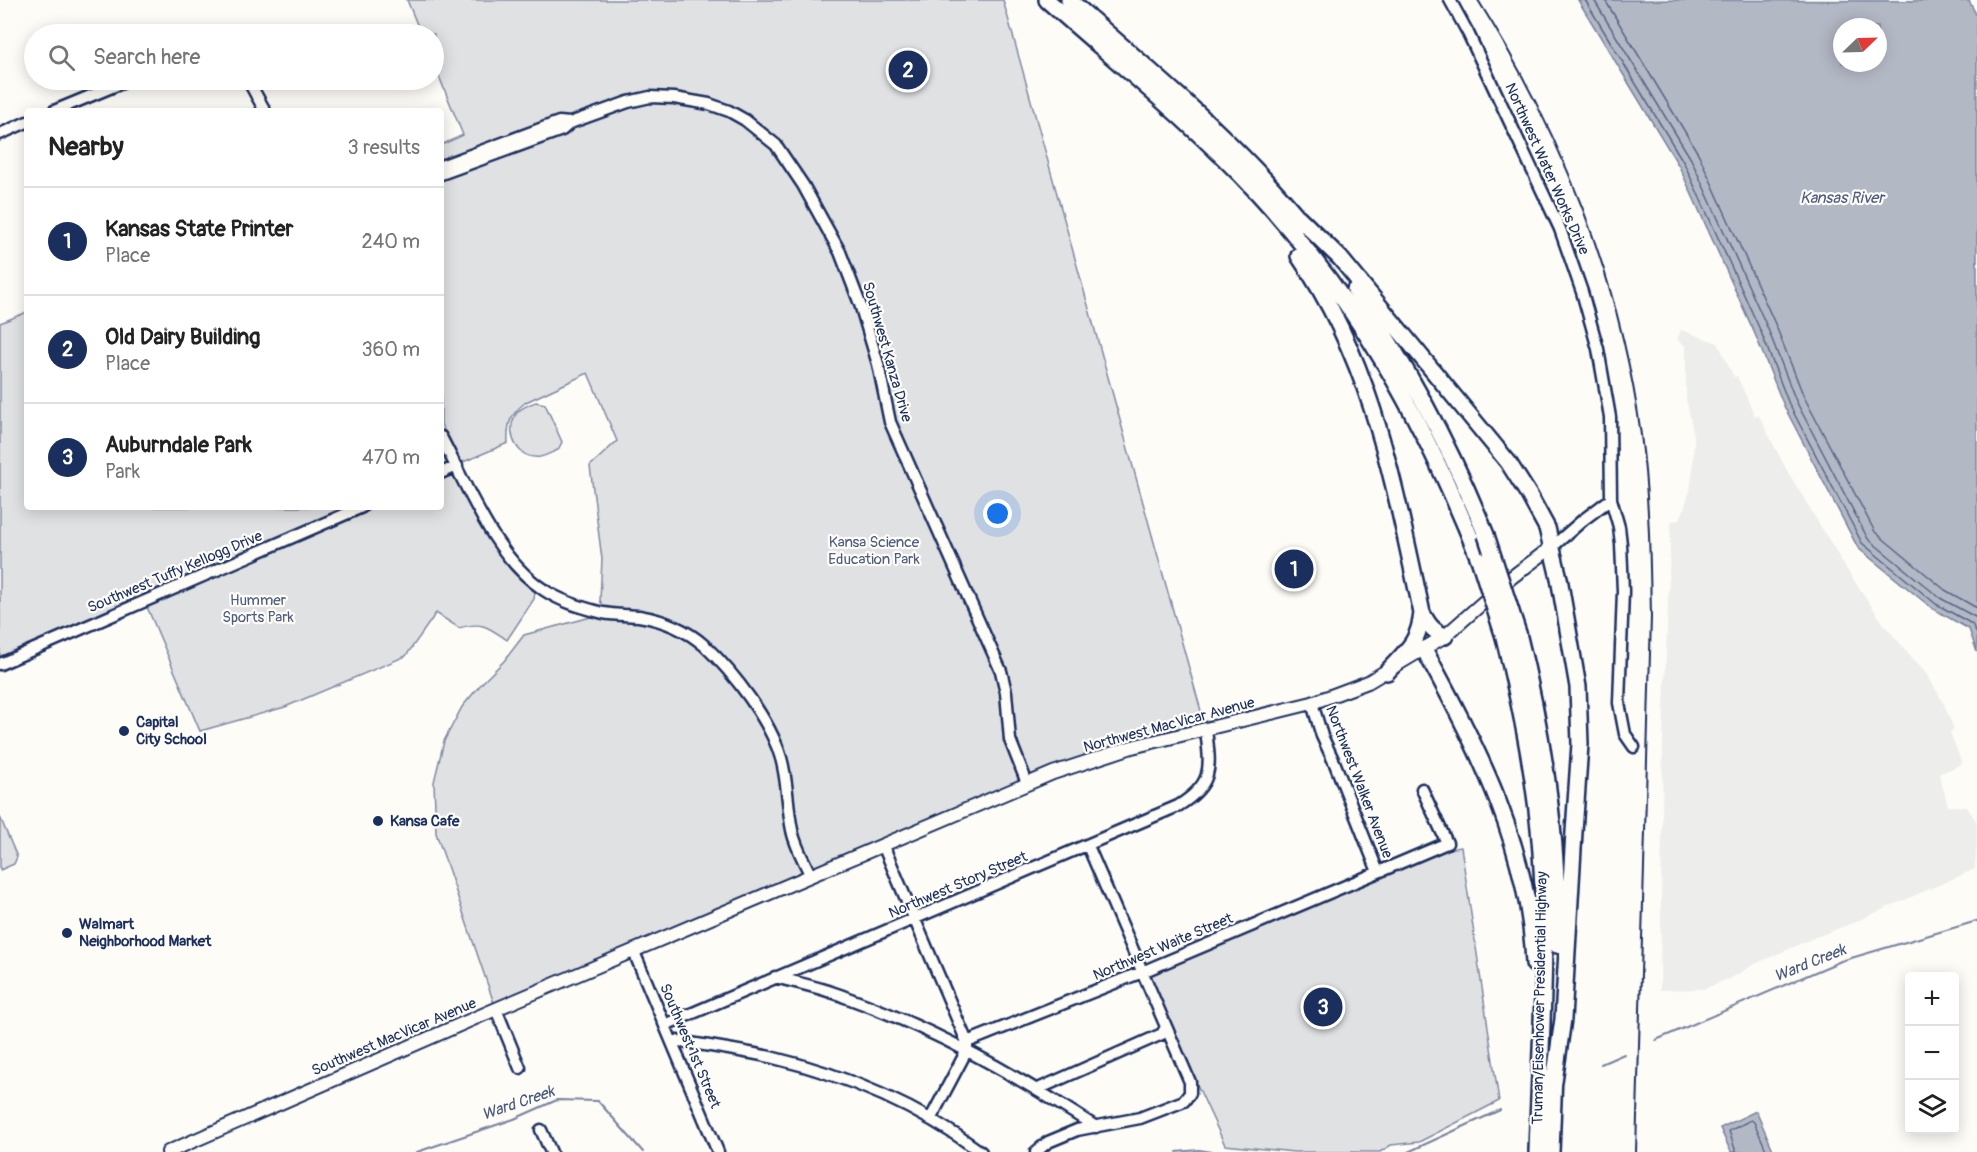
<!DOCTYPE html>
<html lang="en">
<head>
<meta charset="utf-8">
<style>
  :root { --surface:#fff; --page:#f6f6f6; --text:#222; --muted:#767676; --line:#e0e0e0; --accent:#1b2f5e }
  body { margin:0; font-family:Pangolin,sans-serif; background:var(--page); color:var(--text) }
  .controls { position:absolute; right:18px; bottom:18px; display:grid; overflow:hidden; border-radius:6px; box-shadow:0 3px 15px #0003 }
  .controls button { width:54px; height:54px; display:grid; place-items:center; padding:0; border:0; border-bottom:2px solid var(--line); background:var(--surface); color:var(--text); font:30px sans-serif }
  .compass { position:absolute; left:1833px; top:18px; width:54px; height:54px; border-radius:50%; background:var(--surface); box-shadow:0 3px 15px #0003; rotate:67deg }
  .you { position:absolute; left:998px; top:514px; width:21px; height:21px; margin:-15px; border:4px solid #fff; border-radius:50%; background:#1a73e8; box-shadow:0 0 0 9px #1a73e833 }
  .badge { display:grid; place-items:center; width:39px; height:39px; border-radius:50%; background:var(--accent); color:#fff; font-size:20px; font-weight:700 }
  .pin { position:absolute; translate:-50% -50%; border:3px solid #fff; box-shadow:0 2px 6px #0006 }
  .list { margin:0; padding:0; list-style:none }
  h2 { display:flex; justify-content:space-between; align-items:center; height:78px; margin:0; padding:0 24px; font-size:26px }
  h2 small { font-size:20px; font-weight:400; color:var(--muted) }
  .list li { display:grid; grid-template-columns:39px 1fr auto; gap:18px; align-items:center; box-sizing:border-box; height:108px; padding:0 24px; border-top:2px solid var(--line) }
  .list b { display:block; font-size:22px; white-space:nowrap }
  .list p { margin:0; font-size:20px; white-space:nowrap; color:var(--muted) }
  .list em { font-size:20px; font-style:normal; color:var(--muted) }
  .icon { flex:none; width:33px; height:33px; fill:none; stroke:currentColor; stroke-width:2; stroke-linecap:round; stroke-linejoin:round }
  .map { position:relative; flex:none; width:1977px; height:1152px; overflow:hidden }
  .search { position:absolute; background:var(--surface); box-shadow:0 3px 15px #0003; left:24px; top:24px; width:420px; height:66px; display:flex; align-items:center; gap:15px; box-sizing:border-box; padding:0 21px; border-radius:33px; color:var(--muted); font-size:22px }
  .panel { position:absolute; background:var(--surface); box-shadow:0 3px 15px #0003; left:24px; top:108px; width:420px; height:402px; border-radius:6px }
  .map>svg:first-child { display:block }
</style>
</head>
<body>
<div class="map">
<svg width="1977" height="1152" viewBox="0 0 1977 1152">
  <rect width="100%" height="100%" fill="#fdfcf7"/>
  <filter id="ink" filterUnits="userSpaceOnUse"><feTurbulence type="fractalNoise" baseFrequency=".0167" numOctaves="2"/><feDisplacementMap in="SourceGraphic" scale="12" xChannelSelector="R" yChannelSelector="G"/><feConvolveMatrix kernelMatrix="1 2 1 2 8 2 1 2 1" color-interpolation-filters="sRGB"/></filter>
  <g filter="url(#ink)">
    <path fill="#edeeec" d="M1681 330 1718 343 1734 377 1737 376 1755 416H1759L1785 467 1847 570 1885 626 1928 676 1943 702 1954 729 1950 732 1962 764 1939 774 1948 806 1967 807 1977 822V841L1975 869 1850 924 1816 937 1755 964 1733 977 1704 989 1660 990 1663 736 1671 521 1679 520 1683 512 1690 490 1693 469 1694 436 1686 399V346L1677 340Z"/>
    <path fill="#e0e1e3" stroke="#7e88a0" stroke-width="1.5" d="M407 0H1003L1206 729 1027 783 496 1009 436 833 434 782 444 741 462 707 482 683 504 661 524 635 606 613 600 600 602 559 590 466 617 441 588 373 526 402C510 414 507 424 508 443L461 463 441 424V145L463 135 434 64V34H421Z
      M27 312V507H441V449L492 544 510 568 535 591 534 599 507 640C488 627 483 621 459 628L436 613 406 656 285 707 200 731 147 607 0 671V323Z
      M536 402 545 404 562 442 558 450C553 452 546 456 540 457 519 460 506 436 514 418 517 409 528 405 536 402Z
      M0 817 17 857 14 864 0 870Z
      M1461 847 1499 1101 1419 1142 1391 1145 1380 1152H1294L1225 1145 1175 1037 1149 976 1273 920 1434 851Z"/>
    <path fill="#b3b8c5" stroke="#76819c" stroke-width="1.5" fill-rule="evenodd" d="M1578 0 1969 1 1977 16V652L1969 629 1933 609 1858 548 1784 406 1755 334 1679 166ZM1842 27H1878V63H1842Z
      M1756 1111 1774 1152H1731L1720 1128Z"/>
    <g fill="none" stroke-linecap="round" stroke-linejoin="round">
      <path stroke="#586687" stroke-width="1.5" d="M1585 0 1684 163 1761 332 1789 404 1862 543 1936 604 1972 624 1977 634
        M1594 0 1691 159 1768 329 1796 401 1868 539 1940 598 1977 618
        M1605 0 1699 155 1776 326 1804 397 1875 532 1945 590 1977 608
        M1736 1152 1729 1131 1751 1120 1754 1122 1767 1152"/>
      <path stroke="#76819c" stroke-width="2" d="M1656 1040 1841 961 1977 921
        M1601 1064 1624 1054
        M417 1152 514 1119 557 1100 598 1101 643 1152
        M1177 1152 1199 1150 1212 1152
        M1408 1152 1500 1110"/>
      <defs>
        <path id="minor" d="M1450 0 1468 33 1560 229 1582 292 1598 349 1610 417 1611 499 1619 527 1621 544 1623 591 1619 703 1625 734 1634 747
          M248 80 265 111
          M54 111 129 80
          M0 134 27 122
          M441 166 559 122 570 123
          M441 174 562 130 570 123 628 102 650 97 674 98 709 104 729 111 745 120 776 145 803 185 840 252 860 304 878 364 890 422 1001 671 1006 692 1010 740 1027 783
          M441 437C468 488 495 558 544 590 562 602 583 608 603 613 615 615 628 615 639 616 663 620 687 630 705 646 734 673 770 720 781 758 788 782 787 806 792 830 795 846 804 861 811 876
          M441 473 457 466
          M1552 547 1583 520 1611 499
          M0 664 362 507
          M1312 703 1322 736 1335 764 1378 872
          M883 845 967 1042V1050L931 1118
          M634 952 718 1152
          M775 977C798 983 823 988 845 997 935 1029 1016 1075 1096 1127
          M496 1009 520 1068
          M665 1025 1178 806C1215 783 1210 767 1206 729
          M671 1040C704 1045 738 1050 770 1057 846 1075 918 1106 981 1152
          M967 1042 1142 972 1447 843 1422 789
          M1038 1089 1162 1034 1166 1027
          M541 1130 551 1152
          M1036 1152 1048 1142 1077 1130 1140 1118 1184 1101 1190 1093V1082L1088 846"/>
        <path id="major" d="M168 1152 496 1009 1053 773 1132 747 1312 703 1368 682 1445 636 1512 577 1552 547"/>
        <path id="highway" d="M1047 0C1118 63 1193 123 1258 193 1359 303 1424 421 1479 559
          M1069 0C1150 71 1235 140 1303 224
          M1298 217 1340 258 1508 462 1529 495 1547 528 1559 578 1578 687 1580 744 1574 832 1563 1019 1554 1082
          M1299 256C1374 365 1394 486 1422 613 1419 643 1406 651 1387 672
          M1355 290C1408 367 1451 448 1486 535
          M1422 613C1428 624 1432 631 1445 636
          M1518 633C1544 736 1559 839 1557 945
          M1504 637C1521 708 1536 779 1541 852 1548 951 1540 1053 1537 1152
          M1424 649C1478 747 1530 850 1534 964
          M1551 1152 1554 1074"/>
      </defs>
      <use href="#minor" stroke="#1b2f5e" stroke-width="15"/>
      <use href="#major" stroke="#1b2f5e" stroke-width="16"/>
      <use href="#highway" stroke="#1b2f5e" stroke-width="20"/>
      <use href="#minor" stroke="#fdfcf7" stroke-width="10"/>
      <use href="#major" stroke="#fdfcf7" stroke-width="12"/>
      <use href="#highway" stroke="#fdfcf7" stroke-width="15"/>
      <path stroke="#1b2f5e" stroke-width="2" d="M1478 0C1561 132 1620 280 1641 435 1649 495 1650 556 1651 617L1636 1152"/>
      <defs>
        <path id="highway-bridge" d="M1486 535 1518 633
          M1479 559 1504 637"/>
      </defs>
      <use href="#highway-bridge" stroke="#1b2f5e" stroke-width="20" stroke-linecap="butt"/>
      <use href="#highway-bridge" stroke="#fdfcf7" stroke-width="15"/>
    </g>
  </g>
  <g fill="#1b2f5e" stroke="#fdfcf7" stroke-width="2">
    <circle cx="124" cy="731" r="6"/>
    <circle cx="378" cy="821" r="6"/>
    <circle cx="67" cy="933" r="6"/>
  </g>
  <g text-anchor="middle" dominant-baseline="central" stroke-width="4.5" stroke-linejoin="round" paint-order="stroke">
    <g font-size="15" fill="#1b2f5e" stroke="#fdfcf7">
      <text transform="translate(1547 169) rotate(66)">Northwest Water Works Drive</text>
      <text transform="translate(887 352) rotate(74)">Southwest Kanza Drive</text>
      <text transform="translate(175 572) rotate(-23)">Southwest Tuffy Kellogg Drive</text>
      <text transform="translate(1169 725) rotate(-15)">Northwest MacVicar Avenue</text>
      <text transform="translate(1359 782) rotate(69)">Northwest Walker Avenue</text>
      <text transform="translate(958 885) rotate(-23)">Northwest Story Street</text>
      <text transform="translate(1163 947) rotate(-23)">Northwest Waite Street</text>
      <text transform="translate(1540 998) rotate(-89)">Truman/Eisenhower Presidential Highway</text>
      <text transform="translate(394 1037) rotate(-23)">Southwest MacVicar Avenue</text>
      <text transform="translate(690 1046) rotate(67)">Southwest 1st Street</text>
    </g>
    <g font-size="15" fill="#4c5c7f" stroke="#fdfcf7">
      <text x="874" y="542">Kansa Science<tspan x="874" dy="17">Education Park</tspan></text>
      <text x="258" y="600">Hummer<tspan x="258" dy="17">Sports Park</tspan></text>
    </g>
    <g font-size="15" font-weight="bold" fill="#1b2f5e" stroke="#fdfcf7" text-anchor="start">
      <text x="136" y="722">Capital<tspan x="136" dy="17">City School</tspan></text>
      <text x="390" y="821">Kansa Cafe</text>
      <text x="79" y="924">Walmart<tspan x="79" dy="17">Neighborhood Market</tspan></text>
    </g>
    <g font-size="16" font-style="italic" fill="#49587d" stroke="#fdfcf7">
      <text x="1842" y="198">Kansas River</text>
      <text transform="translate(1810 963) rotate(-22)">Ward Creek</text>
      <text transform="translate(518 1103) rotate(-19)">Ward Creek</text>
    </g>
  </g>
</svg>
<div class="controls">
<button>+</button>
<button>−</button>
<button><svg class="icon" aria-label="layers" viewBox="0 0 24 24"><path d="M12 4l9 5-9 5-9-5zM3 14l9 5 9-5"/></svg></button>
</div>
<svg class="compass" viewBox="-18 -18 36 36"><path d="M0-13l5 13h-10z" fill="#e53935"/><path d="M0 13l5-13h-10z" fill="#767676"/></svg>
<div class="you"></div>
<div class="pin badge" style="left:1294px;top:569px">1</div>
<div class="pin badge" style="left:908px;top:70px">2</div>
<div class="pin badge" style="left:1323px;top:1007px">3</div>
<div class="search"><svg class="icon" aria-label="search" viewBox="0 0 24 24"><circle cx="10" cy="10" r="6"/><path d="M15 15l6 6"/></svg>Search here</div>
<section class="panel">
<h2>Nearby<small>3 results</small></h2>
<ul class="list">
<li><span class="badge">1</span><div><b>Kansas State Printer</b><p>Place</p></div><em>240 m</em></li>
<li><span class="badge">2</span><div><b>Old Dairy Building</b><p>Place</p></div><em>360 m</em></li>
<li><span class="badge">3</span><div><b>Auburndale Park</b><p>Park</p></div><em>470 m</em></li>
</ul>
</section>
</div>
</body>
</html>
